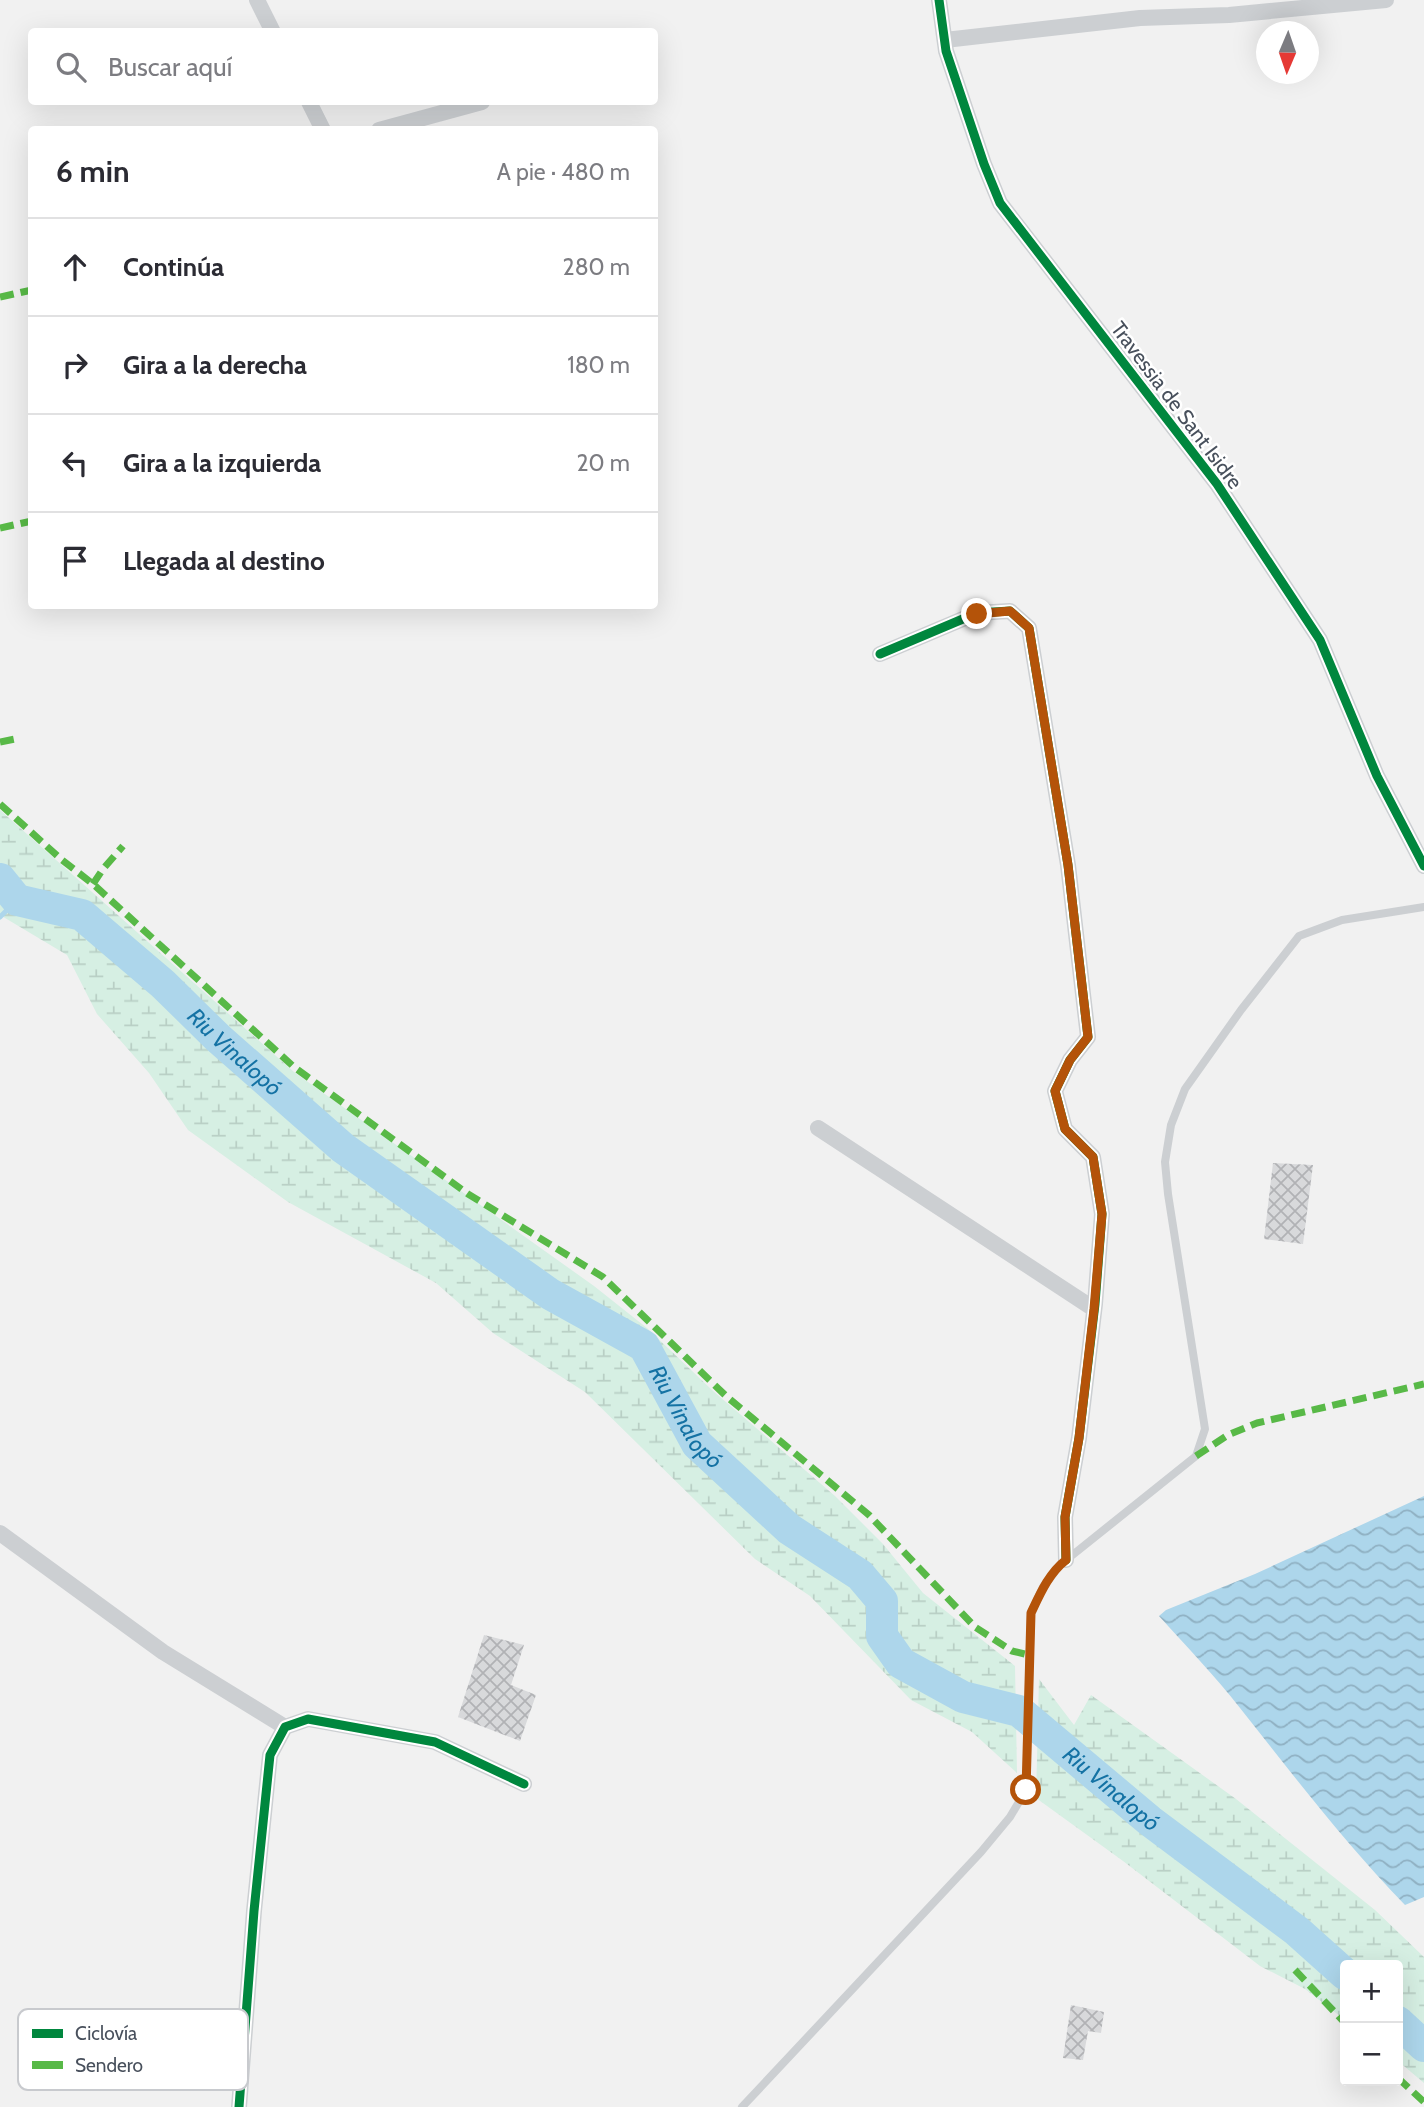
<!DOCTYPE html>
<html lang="es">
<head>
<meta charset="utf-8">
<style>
  :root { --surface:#fff; --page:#f7f7f7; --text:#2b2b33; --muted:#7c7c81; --line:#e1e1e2 }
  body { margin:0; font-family:Cabin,sans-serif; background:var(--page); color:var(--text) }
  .controls { position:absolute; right:21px; bottom:21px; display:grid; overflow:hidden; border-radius:7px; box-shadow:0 7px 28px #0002 }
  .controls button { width:63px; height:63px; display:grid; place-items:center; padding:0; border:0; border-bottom:2px solid var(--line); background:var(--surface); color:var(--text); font:35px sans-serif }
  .compass { position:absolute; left:1256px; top:21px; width:63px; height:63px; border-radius:50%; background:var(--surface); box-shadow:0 7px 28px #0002; rotate:182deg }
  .stop { position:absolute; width:21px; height:21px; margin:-16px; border:5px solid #b45309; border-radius:50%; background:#fff }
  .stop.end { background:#b45309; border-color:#fff; box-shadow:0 2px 7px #0008 }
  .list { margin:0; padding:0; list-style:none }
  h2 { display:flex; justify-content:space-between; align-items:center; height:91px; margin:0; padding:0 28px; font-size:30px }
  h2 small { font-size:23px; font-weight:400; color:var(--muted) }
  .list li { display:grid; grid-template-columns:46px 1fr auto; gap:21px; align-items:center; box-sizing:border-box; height:98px; padding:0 28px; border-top:2px solid var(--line) }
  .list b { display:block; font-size:26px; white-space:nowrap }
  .list em { font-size:23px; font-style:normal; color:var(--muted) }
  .icon { flex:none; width:38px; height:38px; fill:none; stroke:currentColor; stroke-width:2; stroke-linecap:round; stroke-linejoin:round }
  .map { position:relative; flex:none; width:1424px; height:2107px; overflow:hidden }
  .search { position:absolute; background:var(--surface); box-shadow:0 7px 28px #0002; left:28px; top:28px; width:630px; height:77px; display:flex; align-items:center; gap:18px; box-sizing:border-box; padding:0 24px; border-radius:7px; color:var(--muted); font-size:26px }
  .panel { position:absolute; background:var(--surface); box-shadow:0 7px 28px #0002; left:28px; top:126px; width:630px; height:483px; border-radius:7px }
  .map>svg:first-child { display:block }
</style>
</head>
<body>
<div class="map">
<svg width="1424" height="2107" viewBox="0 0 1424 2107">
  <defs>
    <pattern id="wetland-marsh" width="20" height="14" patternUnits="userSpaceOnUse" patternTransform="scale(1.75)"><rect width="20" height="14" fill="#d6efe3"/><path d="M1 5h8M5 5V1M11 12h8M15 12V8" fill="none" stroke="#b9cfc5"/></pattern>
    <pattern id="water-waves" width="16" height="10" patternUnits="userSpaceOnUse" patternTransform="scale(1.75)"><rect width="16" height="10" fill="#add6eb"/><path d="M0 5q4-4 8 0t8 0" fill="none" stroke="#8fb0c2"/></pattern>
    <pattern id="building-cross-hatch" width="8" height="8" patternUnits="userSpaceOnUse" patternTransform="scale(1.75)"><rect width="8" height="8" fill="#d8d9db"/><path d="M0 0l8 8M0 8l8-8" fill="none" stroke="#b1b2b5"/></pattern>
  </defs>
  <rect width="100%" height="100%" fill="#f1f1f1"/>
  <path fill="url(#wetland-marsh)" d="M0 810 294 1072 594 1286 647 1328 712 1390 835 1496 883 1544 923 1593 1015 1666 1017 1773 972 1732 911 1700 810 1596 755 1559 585 1392 493 1333 436 1283 288 1202 188 1130 149 1073 97 1014 67 955 0 915Z
    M1039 1679 1074 1725 1091 1695 1236 1799 1375 1910 1424 1957V2083L1398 2061V1965H1345V2020L1305 1989 1260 1966 1123 1861 1036 1798Z"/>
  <path fill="url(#water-waves)" d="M1424 1496V1897L1405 1905C1345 1843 1293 1775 1240 1708 1215 1676 1186 1646 1159 1616L1166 1610 1255 1574Z"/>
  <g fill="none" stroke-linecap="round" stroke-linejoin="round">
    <path stroke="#add6eb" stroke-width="5" d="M0 917 17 900"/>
    <g stroke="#add6eb" stroke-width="32">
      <path id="s1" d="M0 879 17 900 82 915 163 984 218 1038 343 1148 550 1294 644 1346 697 1444 789 1529 860 1575 882 1601V1636L901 1663 963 1697 1019 1711 1150 1821 1297 1931 1345 1974"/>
      <path d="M1398 2022 1424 2046"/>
    </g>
  </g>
  <path fill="url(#building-cross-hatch)" d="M1273 1163 1313 1165 1303 1244 1264 1239Z
    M484 1635 524 1645 511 1685 536 1695 520 1741 458 1717Z
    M1071 2005 1104 2012 1101 2033 1088 2031 1083 2060 1063 2058Z"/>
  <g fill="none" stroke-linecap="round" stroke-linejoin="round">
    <path stroke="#cccfd2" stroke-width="8" d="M742 2107 981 1852 1010 1817 1026 1790 1031 1613 1043 1587 1060 1565 1196 1456 1205 1429 1168 1194 1165 1162 1171 1125 1185 1089 1241 1010 1299 936 1342 920 1424 907"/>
    <path stroke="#cccfd2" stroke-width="16" d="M257 0 273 32
      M939 0 946 51 984 164 1000 203 1217 484 1320 640 1377 776 1424 866
      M945 40 1140 18 1229 15 1386 0
      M309 102 323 130
      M379 130 482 102
      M880 654 977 613 1010 611 1029 628 1068 865 1088 1037 1070 1060 1055 1091 1065 1129 1093 1157 1102 1214 1095 1304 1079 1438 1065 1517 1066 1560
      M818 1128 1094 1309
      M0 1533 163 1652 285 1727
      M239 2107 254 1911 270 1755 285 1727 308 1719 435 1742 524 1784"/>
    <path stroke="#58b947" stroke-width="7" stroke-dasharray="14 7" stroke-linecap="butt" d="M0 297 32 290
      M0 528 32 521
      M0 742 20 738
      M0 804 62 860 93 884 294 1067 468 1194 603 1277 726 1396 869 1515 975 1627 1012 1651 1029 1655
      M93 884 103 869 123 846
      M1196 1456 1228 1435 1257 1423 1424 1384
      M1295 1970 1345 2023
      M1398 2078 1424 2102"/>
    <defs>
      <path id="cycleway" d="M939 0 946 51 984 164 1000 203 1217 484 1320 640 1377 776 1424 866
        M880 654 977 613 1010 611 1029 628 1068 865 1088 1037 1070 1060 1055 1091 1065 1129 1093 1157 1102 1214 1095 1304 1079 1438 1065 1517 1066 1560
        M239 2107 254 1911 270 1755 285 1727 308 1719 435 1742 524 1784"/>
    </defs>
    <use href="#cycleway" stroke="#fff" stroke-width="13"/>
    <use href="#cycleway" stroke="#00873e" stroke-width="9"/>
  </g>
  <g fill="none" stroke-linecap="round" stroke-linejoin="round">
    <path stroke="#b45309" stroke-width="9" d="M977 614 1010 611 1029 628 1068 865 1088 1037 1070 1060 1055 1091 1065 1129 1093 1157 1102 1214 1094 1309 1079 1438 1065 1517 1066 1560C1049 1573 1040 1594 1031 1613L1026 1790"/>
  </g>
  <g text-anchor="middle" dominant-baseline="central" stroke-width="5" stroke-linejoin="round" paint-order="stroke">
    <g font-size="21" fill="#48505c" stroke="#fff">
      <text transform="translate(1177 405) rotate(53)">Travessia de Sant Isidre</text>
    </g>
    <g font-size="23" font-style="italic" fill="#1472a4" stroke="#fff">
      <text stroke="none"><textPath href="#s1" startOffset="299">Riu Vinalopó</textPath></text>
      <text stroke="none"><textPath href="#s1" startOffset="887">Riu Vinalopó</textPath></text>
      <text stroke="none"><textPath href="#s1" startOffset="1477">Riu Vinalopó</textPath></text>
    </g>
  </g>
  <rect x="18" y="2009" width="230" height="81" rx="10" fill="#fff" stroke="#c8cace" stroke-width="2"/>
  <rect x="32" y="2029" width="31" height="9" fill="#00873e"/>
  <rect x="32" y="2061" width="31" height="8" fill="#58b947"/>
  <g font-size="19" fill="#48505c">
    <text x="75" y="2040">Ciclovía</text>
    <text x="75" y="2072">Sendero</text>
  </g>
</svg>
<div class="controls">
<button>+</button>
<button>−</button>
</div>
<svg class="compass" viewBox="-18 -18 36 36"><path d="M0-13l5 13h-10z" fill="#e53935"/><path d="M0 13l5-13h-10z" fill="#7c7c81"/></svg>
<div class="stop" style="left:1026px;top:1790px"></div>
<div class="stop end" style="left:977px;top:614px"></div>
<div class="search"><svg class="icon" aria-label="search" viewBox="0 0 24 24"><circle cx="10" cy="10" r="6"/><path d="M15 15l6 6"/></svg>Buscar aquí</div>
<section class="panel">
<h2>6 min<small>A pie · 480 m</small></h2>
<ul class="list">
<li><svg class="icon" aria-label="ahead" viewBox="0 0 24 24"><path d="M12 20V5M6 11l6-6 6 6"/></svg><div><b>Continúa</b></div><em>280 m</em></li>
<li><svg class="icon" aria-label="right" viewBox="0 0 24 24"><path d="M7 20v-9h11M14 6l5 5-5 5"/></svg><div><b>Gira a la derecha</b></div><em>180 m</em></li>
<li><svg class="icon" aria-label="left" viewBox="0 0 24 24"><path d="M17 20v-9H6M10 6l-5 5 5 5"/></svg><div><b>Gira a la izquierda</b></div><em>20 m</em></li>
<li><svg class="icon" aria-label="arrive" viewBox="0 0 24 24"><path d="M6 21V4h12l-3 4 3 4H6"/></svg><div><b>Llegada al destino</b></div></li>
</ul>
</section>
</div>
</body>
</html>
